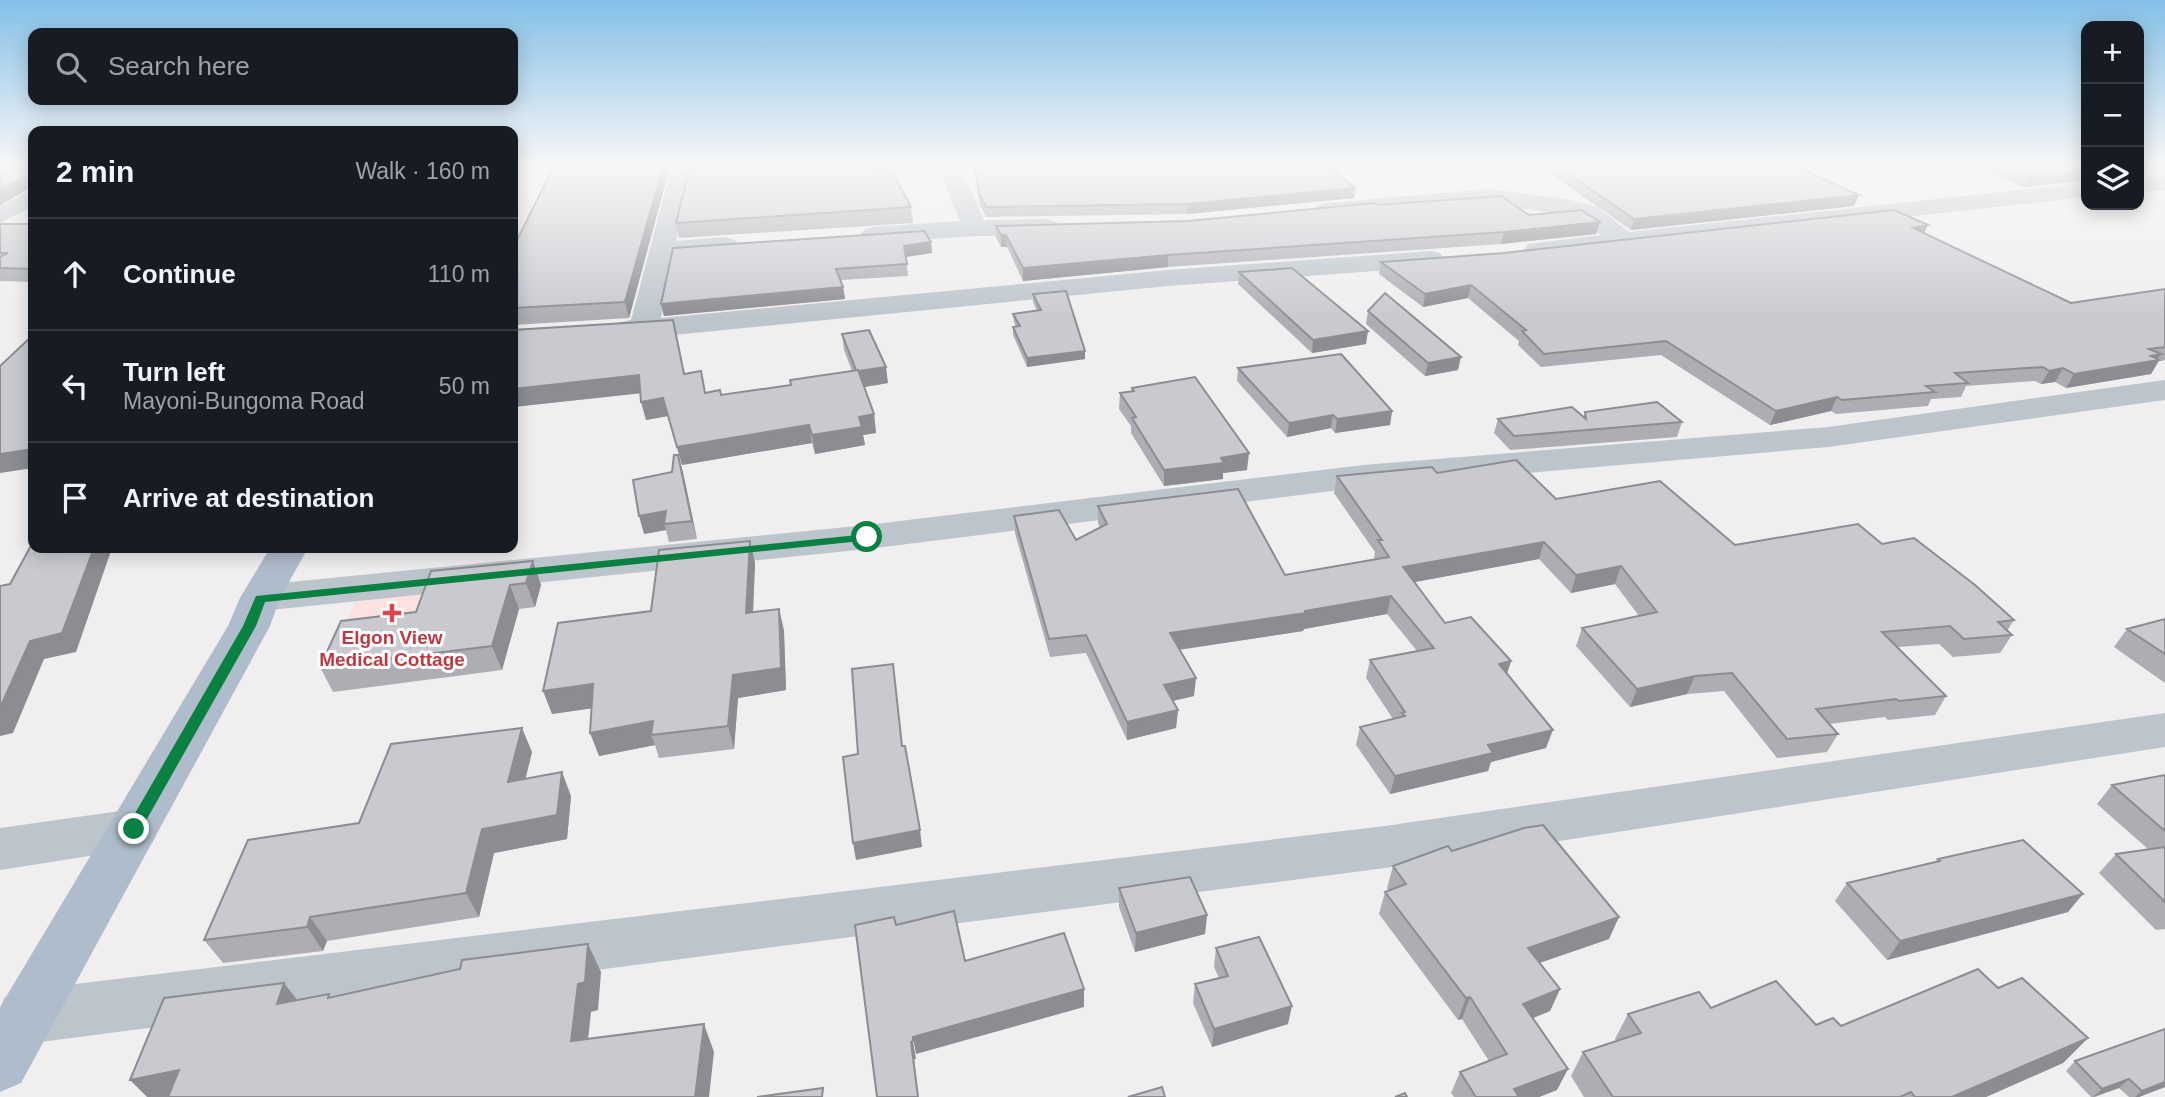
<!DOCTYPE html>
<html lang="en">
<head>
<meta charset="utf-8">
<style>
  :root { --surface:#171b24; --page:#242831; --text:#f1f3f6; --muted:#9ea1a6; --line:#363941 }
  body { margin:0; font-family:Helvetica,sans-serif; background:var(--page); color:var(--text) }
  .controls { position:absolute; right:21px; top:21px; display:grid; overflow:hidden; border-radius:14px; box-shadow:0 4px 18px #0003 }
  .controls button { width:63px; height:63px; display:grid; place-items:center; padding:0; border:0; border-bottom:2px solid var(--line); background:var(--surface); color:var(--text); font:35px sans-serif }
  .stop { position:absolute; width:21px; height:21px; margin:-16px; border:5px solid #0b8043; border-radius:50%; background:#fff }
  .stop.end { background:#0b8043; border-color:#fff; box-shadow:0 2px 7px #0008 }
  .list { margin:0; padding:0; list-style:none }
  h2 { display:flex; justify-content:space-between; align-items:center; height:91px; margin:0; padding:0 28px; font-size:30px }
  h2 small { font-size:23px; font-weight:400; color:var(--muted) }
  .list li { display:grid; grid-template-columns:46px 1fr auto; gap:21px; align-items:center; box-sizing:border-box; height:112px; padding:0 28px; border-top:2px solid var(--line) }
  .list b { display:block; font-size:26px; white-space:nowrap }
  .list p { margin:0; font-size:23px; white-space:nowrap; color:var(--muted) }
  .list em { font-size:23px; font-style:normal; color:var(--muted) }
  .icon { flex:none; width:38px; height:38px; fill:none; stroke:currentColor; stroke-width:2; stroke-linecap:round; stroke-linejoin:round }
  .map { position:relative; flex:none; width:2165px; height:1097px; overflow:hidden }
  .search { position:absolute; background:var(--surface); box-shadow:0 4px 18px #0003; left:28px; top:28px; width:490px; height:77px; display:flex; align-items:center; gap:18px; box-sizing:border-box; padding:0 24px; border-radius:14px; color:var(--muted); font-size:26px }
  .panel { position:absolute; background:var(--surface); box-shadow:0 4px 18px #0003; left:28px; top:126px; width:490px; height:427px; border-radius:14px }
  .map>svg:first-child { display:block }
</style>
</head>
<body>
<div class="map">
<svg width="2165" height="1097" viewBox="0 0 2165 1097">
  <rect width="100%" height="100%" fill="#f0eeee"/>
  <path fill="#f9e2df" d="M445 585 426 632 336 642 360 594Z"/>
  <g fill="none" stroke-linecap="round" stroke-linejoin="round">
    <path fill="#bdc5cc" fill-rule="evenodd" d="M672 166H694L676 241 726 237 735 240 739 245 735 250 673 257 661 318 1168 270 1431 251 1440 253 1444 259 1440 265 1431 267 1168 286 644 338 613 336 608 330 613 324 631 320Z
      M938 166H960L984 220 1047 219 1056 222 1060 227 1056 232 1047 235 975 236 873 243 864 240 860 235 864 230 873 227 960 221Z
      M2165 176V190L2139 192V178Z
      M2086 183V197L1537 258 1528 256 1524 250 1528 244 1601 235 1579 217 1489 203 1327 217 1318 215 1315 210 1318 205 1327 203 1489 189 1566 199 1597 207 1629 232Z
      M33 190V207L0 223V206Z
      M2165 380V400L1828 447 1363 487 867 549 260 611 246 607 240 598 246 589 260 585 867 525 1363 465 1828 427Z
      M2165 713V747L1385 868 25 1044 4 1036C0 1023 0 1011 4 998L25 990 1385 826Z
      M134 809 152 815 159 829 152 843 134 849 0 870V828Z"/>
    <path fill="#afbccb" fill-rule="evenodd" d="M270 548H308L280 598 270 626 21 1083 0 1092V1007L228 626 240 598Z"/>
  </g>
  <path fill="#acaeb3" d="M554 166H670L629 318 513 325V248Z
    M690 166H873V168L882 172 911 207 913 223 679 238 676 223Z
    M974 166H1328L1355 188 1354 198 1187 214 986 217 979 203Z
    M1539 166H1795L1859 195 1854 206 1631 230Z
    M1971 166H2086V181L2024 187Z
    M1378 205 1529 215 1600 222 1596 234 1501 244 1168 267 1023 281 1007 247H1001L996 238V226L1188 221Z
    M0 224H33V282L0 281Z
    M1928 225 1924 233 2071 303 2165 289V360L2159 361 2151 374 2066 388 2055 382 2041 384 2035 381 1966 386 1961 397 1931 399 1928 406 1836 414 1831 411 1770 425 1661 355 1541 367 1518 345 1519 341 1468 298 1423 307 1379 274 1381 262Z
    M931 242 932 253 906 257 908 276 841 280 843 287 845 299 664 316 661 304Z
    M1239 272 1366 344 1312 353 1238 284Z
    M1033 294 1085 359 1027 367 1013 335V327H1016L1014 322 1013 314 1037 311 1033 302Z
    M1368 311 1458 370 1425 376 1366 324Z
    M513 330 685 374 706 392 721 395 791 385 852 371 844 350 842 334 888 383 864 387 874 414 876 433 863 435 865 445 815 454 812 443 682 465 668 416 646 420 640 393 513 407Z
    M1238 368 1392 411 1390 425 1335 433 1331 428 1287 437 1237 381Z
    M1132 388 1247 470 1223 473V479L1164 486 1131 433V426L1119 409 1120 393 1131 391Z
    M1585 412 1682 422 1677 437 1510 450 1494 433 1498 419 1584 417Z
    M678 455 697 539 669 542 666 530 644 534Z
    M1437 473 1556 499 1735 545 1882 544 2014 620 2007 631 2012 635 2000 653 1953 657 1939 644 1898 647 1946 696 1935 715 1888 720 1885 717 1829 724 1838 734 1827 752 1777 758 1724 691 1687 694 1630 707 1576 646 1582 628 1639 616 1615 584 1571 593 1539 559 1414 582 1445 623 1511 661 1507 674 1546 748 1491 762 1488 771 1390 794 1356 745 1360 727 1393 719 1366 678 1370 660 1417 651 1387 614 1304 629 1303 631 1179 650 1194 696 1173 701 1178 710 1176 728 1127 740 1086 653 1050 657 1015 533 1014 516 1076 540 1100 528 1098 523V506L1285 575 1375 560 1374 558 1375 552 1334 493 1337 476Z
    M750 541 755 563 753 612 779 609 784 631 786 690 738 698 734 749 659 758 655 745 599 756 592 708 552 714 651 611Z
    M431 571 541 585 535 607 519 609 502 670 333 692 320 667 416 612Z
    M2165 619V683L2114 647 2127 629Z
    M532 752 525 779 571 796 567 839 494 853 479 917 327 941 323 951 223 963 204 940 359 823Z
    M2165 775V929L2156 930 2099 873 2116 854 2148 849 2097 804 2112 785Z
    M1452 851 1609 939 1539 963 1560 989 1550 1011 1532 1018 1557 1090 1539 1097H1454L1451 1093 1460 1072 1489 1061 1462 1019 1458 1020 1379 914 1385 892 1389 891 1387 888 1393 866Z
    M1938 859 2068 912 1887 960 1835 901 1847 883 1936 861Z
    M1119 888 1207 915 1205 934 1135 952 1119 907Z
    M1216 948 1288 1024 1212 1047 1193 1003 1195 984 1219 978 1214 967Z
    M1998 988 2088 1038 2063 1063 1986 1097H1584L1571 1076 1583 1052 1616 1041 1615 1039 1628 1014 1711 1008 1816 1025 1841 1026Z
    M2165 1029V1087L2139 1097H2129L2119 1088 2095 1097H2091L2066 1071 2075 1061Z"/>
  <path fill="#8c8d92" d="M663 166H670L629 318 625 302Z
    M2150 166 2145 175 2139 176V167Z
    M2086 171V180L2024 187 2028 177Z
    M33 172V187L0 205V189Z
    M1355 188 1354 198 1187 214V204Z
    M1859 195 1854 206 1631 230 1634 219Z
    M1600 222 1596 234 1501 244 1504 232Z
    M1928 225 1922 237 1913 228Z
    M1001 235H1006L1007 247H1001Z
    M931 242 932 253 905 257 904 246Z
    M1168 255V267L1023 281V268Z
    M1471 285 1468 298 1423 307 1425 294Z
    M843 287 845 299 664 316 661 304Z
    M1368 331 1366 344 1312 353 1313 340Z
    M1085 351V359L1027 367V358Z
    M2161 354 2156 361 2159 360 2151 374 2066 388 2074 374Z
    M1461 357 1458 370 1425 376 1428 363Z
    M886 367 888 383 859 388 857 371Z
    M2063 368 2055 382 2041 384 2049 371Z
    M639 375 643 393 513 407V389Z
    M1837 397 1831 411 1770 425 1776 411Z
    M663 398 668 416 646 420 641 402Z
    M1392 411 1390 425 1335 433 1337 419Z
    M874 414 876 433 863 435 865 445 815 454 812 435 859 417Z
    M1333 415 1331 428 1287 437 1289 423Z
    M809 425 812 443 682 465 677 447Z
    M33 449V468L0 473V454Z
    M1249 453 1247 470 1223 473V479L1164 486V470L1221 458Z
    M678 455 683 472 697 539 692 521Z
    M666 511 664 524 666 530 644 534 639 516Z
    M750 541 755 563 752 635 746 613Z
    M1544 542 1539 559 1399 585 1403 567Z
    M94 548H112L76 652 44 659 13 733 0 736V708L30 641Z
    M533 561 541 585 535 607 526 583Z
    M1621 566 1615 584 1571 593 1576 575Z
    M510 585 519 609 502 670 492 646Z
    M1391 596 1387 614 1304 629 1303 631 1169 651 1170 633Z
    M779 609 784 631 786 690 738 698 734 749 728 726 733 675Z
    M1511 661 1505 679 1499 664Z
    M1695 676 1687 694 1630 707 1637 689Z
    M1196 678 1194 696 1163 703 1164 685Z
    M593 684 601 707 552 714 543 691Z
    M1178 710 1176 728 1127 740V722Z
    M653 721 651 735 655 745 599 756 590 733Z
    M522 728 532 752 519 806 508 782Z
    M1553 730 1546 748 1491 762 1488 771 1390 794 1395 776 1488 745Z
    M562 772 571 796 567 839 494 853 479 917 466 893 482 829Z
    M920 830 922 847 856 860 853 843Z
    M2083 894 2068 912 1887 960 1900 941Z
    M1207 915 1205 934 1135 952 1136 933Z
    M310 917 327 941 323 951 307 927Z
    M1619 917 1609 939 1519 970 1528 948Z
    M588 944 601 972 598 1010 591 1012 585 1068 571 1041 578 984Z
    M284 983 305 1010 277 1004Z
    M1084 989V1007L916 1054 913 1037Z
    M1560 989 1550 1011 1514 1026 1523 1004Z
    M1470 997 1462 1019 1458 1020 1466 998Z
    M1292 1006 1288 1024 1212 1047 1214 1029Z
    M704 1024 714 1052 709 1097H695Z
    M2088 1038 2063 1063 1986 1097H1952Z
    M913 1041 916 1059H914L919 1097 911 1042Z
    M1568 1069 1557 1090 1539 1097H1510L1514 1089Z
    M179 1070 204 1097H147L130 1080Z
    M2129 1079 2119 1088 2093 1097 2102 1089Z
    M2165 1082V1087L2139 1097H2135L2142 1091Z"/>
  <path fill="#c8cad0" stroke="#8c8d92" stroke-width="2" d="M0 166H33V172L0 189Z
    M554 166H663L625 302 513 308V262L514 259H513V248Z
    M690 166H872V169L881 168 882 172 892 171 911 207 676 223Z
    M975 166H1328L1355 188 1187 204 986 207 979 193Z
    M1557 166H1795L1859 195 1634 219Z
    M1999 166H2086V171L2028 177Z
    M1501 196 1529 215 1581 210 1600 222 1504 232 1168 255 1023 268 1006 235H1001L996 226 1188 221 1375 203 1378 205Z
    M1894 210 1928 225 1913 228 2071 303 2165 289V347L2149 349 2161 354 2151 356 2159 360 2074 374 2063 368 2049 371 2043 367 1955 373 1968 383 1926 386 1935 392 1842 400 1837 397 1776 411 1666 341 1544 354 1522 331 1526 330 1471 285 1425 294 1381 262 1504 253Z
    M0 224H33V269L0 268V257L8 253H0Z
    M924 231 931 242 904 246 907 264 836 269 843 287 661 304 673 248Z
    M1292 268 1368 331 1313 340 1239 272Z
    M1066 291 1085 351 1027 358 1013 327 1020 326 1013 314 1041 310 1033 294Z
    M1385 293 1461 357 1428 363 1368 311Z
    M673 320 684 374 701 371 705 393 720 390 721 395 791 385 790 380 858 370 874 414 859 417 862 427 812 435 809 425 677 447 663 398 641 402 639 375 513 389V330Z
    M869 330 886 367 859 371 858 370H856L842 334Z
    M33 335V449L0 454V366Z
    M1341 354 1392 411 1337 419 1333 415 1289 423 1238 368Z
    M1195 377 1249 453 1221 458 1224 463 1164 470 1132 418 1136 417 1120 393 1134 391 1132 388Z
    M1657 402 1682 422 1514 436 1498 419 1572 407 1586 419 1585 412Z
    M674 455H678L692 521 664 524 666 511 639 516 633 480 672 472Z
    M1516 460 1556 499 1660 481 1735 545 1858 524 1882 544 1914 538 1975 585 2014 620 1998 622 2012 635 1964 639 1950 626 1882 632 1946 696 1899 701 1896 699 1816 709 1838 734 1787 739 1732 673 1695 676 1637 689 1582 628 1657 612 1621 566 1576 575 1544 542 1403 567 1445 623 1471 617 1511 661 1499 664 1553 730 1488 745 1493 753 1395 776 1360 727 1405 716 1402 713 1405 712 1370 660 1434 648 1391 596 1305 611 1306 613 1170 633 1196 678 1164 685 1178 710 1127 722 1086 635 1049 639 1014 516 1059 510 1076 540 1107 524 1098 506 1238 489 1285 575 1389 557 1378 540H1382L1337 476 1432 467 1437 473Z
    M750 541 746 613 779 609 781 668 733 675 728 726 651 735 653 721 590 733 593 684 543 691 558 623 651 611 659 550Z
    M33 542V548H94L62 633 30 641 0 708V586L10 584Z
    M533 561 526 583 510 585 492 646 320 667 341 621 416 612 431 571Z
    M2165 619V654L2127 629Z
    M893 664 902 746H905L920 830 853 843 843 757 858 754 852 669Z
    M522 728 508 782 562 772 557 815 482 829 466 893 310 917 307 927 204 940 248 840 359 823 391 744Z
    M2165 775V831L2112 785Z
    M1543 825 1619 917 1528 948 1560 989 1523 1004 1568 1069 1514 1089 1519 1097H1476L1460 1072 1507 1054 1470 997 1466 998 1385 892 1406 884 1393 866 1448 846 1452 851 1524 828Z
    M2023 840 2083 894 1900 941 1847 883 1940 861 1938 859Z
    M2165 847V902L2116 854Z
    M1190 877 1207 915 1136 933 1119 888Z
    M954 911 965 961 1064 933 1084 989 913 1037V1041L911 1042 918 1097H877L855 925 894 917 896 925Z
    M1259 937 1292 1006 1214 1029 1195 984 1228 976 1216 948Z
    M588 944 585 982 578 984 571 1041 704 1024 695 1097H168L179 1070 130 1080 164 998 284 983 277 1004 329 994 328 998 460 969 462 960Z
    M1978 969 1998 988 2022 978 2088 1038 1952 1097H1915L1911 1092 1900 1097H1613L1583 1052 1641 1033 1628 1014 1699 992 1711 1008 1776 981 1816 1025 1833 1018 1841 1026Z
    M2165 1029V1082L2142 1091 2129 1079 2102 1089 2075 1061Z
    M1162 1087 1165 1097H1128Z
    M823 1088 822 1097H757Z
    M1405 1093 1407 1097H1395Z"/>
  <linearGradient id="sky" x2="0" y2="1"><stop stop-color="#84c0e7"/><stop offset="0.52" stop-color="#f8f7f7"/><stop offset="1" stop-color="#f8f7f7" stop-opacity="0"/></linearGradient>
  <rect width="2165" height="319" fill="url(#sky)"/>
  <path fill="#0b8043" d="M867 534 873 537 871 540 265 602 256 626 139 833 134 835 126 829 243 626 256 596Z"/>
  <path fill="#e0444e" stroke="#fff" stroke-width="2.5" d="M388.5 602.5h7v7h7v7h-7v7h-7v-7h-7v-7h7z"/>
  <g text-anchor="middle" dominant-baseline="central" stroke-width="6" stroke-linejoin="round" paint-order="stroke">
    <g font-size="19" font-weight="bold" fill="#be3a42" stroke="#fff">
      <text x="392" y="637">Elgon View<tspan x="392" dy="22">Medical Cottage</tspan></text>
    </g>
  </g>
</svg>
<div class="controls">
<button>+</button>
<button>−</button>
<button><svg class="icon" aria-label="layers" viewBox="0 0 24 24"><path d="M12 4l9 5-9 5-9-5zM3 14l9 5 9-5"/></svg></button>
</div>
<div class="stop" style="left:867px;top:537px"></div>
<div class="stop end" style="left:134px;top:829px"></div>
<div class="search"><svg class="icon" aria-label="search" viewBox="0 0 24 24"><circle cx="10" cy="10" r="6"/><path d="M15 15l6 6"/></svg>Search here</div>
<section class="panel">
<h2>2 min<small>Walk · 160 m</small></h2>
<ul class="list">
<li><svg class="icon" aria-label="ahead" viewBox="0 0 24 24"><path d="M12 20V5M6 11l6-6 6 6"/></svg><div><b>Continue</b></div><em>110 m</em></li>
<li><svg class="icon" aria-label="left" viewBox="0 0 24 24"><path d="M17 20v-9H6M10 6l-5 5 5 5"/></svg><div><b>Turn left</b><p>Mayoni-Bungoma Road</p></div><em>50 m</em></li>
<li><svg class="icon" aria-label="arrive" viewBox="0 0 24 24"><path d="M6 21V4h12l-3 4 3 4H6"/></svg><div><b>Arrive at destination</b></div></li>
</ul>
</section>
</div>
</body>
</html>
